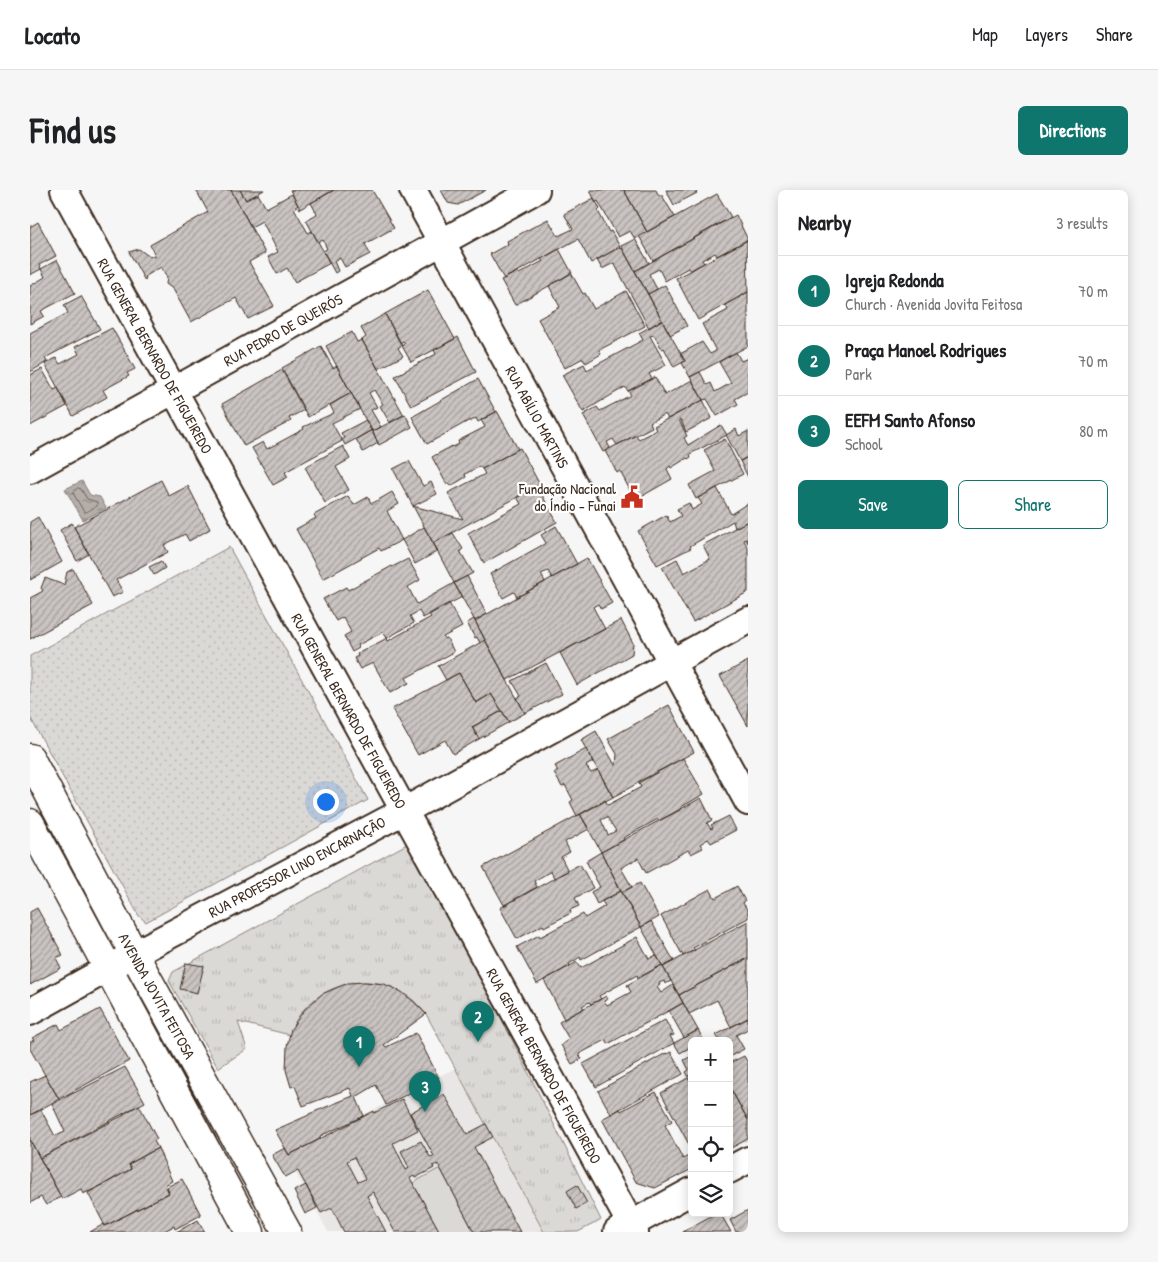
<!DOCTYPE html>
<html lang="en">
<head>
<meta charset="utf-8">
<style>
  :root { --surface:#fff; --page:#f6f6f6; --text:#202124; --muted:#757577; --line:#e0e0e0; --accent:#0f766e }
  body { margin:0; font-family:"Patrick Hand",sans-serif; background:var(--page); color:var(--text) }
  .controls { position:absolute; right:15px; bottom:15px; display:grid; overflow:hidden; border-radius:8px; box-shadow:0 2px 12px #0003 }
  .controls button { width:45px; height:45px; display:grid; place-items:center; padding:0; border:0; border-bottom:1px solid var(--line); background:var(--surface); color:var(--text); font:25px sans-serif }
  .you { position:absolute; left:295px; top:611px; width:18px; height:18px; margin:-12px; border:4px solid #fff; border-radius:50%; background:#1a73e8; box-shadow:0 0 0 8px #1a73e833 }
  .badge { display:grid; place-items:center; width:32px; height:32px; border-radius:50%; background:var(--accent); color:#fff; font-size:16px; font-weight:700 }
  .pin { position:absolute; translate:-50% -41px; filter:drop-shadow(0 1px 2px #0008) }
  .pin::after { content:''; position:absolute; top:26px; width:18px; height:15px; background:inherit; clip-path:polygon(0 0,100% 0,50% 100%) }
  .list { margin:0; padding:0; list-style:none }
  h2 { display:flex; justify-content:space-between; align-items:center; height:65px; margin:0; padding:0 20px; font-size:21px }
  h2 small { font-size:16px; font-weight:400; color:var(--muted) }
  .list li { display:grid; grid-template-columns:32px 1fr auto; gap:15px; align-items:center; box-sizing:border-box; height:70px; padding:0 20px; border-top:1px solid var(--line) }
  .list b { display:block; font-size:19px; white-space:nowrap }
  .list p { margin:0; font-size:16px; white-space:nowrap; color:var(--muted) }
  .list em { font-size:16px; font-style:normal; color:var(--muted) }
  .actions { display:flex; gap:10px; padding:15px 20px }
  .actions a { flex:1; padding:11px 0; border:1px solid var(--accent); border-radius:8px; text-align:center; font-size:18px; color:var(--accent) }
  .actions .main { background:var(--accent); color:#fff }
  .icon { flex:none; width:28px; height:28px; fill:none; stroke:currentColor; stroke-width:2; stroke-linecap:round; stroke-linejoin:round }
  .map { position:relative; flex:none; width:718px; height:1042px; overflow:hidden; border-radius:8px }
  header { display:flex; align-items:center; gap:30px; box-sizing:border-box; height:70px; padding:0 25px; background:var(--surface); border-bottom:1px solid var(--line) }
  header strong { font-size:24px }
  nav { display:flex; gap:28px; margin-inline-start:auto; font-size:18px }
  .intro { display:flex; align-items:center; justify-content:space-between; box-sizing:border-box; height:120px; padding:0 30px }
  h1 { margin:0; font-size:35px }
  .button { padding:12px 22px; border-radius:8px; background:var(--accent); color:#fff; font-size:18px; font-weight:700 }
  main { display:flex; gap:30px; padding:0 30px }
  aside { flex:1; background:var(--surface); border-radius:8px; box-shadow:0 2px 12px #0003 }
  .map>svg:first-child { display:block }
</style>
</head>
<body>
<header>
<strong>Locato</strong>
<nav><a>Map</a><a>Layers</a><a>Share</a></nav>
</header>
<div class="intro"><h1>Find us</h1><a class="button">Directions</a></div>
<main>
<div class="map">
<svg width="718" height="1042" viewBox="0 0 718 1042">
  <defs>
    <pattern id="grass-dots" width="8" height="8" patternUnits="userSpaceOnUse" patternTransform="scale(1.25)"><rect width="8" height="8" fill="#dbd9d6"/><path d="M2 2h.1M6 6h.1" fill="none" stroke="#bdbab7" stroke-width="1.8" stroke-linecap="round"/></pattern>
    <pattern id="park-tufts" width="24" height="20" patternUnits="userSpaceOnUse" patternTransform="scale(1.25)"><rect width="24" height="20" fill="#dbd9d6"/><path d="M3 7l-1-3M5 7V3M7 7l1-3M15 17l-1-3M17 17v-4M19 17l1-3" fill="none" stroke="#bdbab7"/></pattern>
    <pattern id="water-ripples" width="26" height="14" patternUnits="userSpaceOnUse" patternTransform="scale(1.25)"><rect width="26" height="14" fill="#b4aeaa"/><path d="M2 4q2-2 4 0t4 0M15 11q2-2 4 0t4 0" fill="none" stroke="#948e8a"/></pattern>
    <pattern id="building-hatch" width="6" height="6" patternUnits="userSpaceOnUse" patternTransform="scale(1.25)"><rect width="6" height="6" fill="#c9c3c1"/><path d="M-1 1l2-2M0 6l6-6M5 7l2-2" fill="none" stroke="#a49f9c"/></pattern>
  </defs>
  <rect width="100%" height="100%" fill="#f7f6f6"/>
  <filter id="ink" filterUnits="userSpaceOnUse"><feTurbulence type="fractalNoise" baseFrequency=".02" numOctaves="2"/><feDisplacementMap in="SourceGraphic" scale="10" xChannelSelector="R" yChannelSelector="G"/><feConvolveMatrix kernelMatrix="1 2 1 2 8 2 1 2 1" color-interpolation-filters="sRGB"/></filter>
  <g filter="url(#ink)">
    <path fill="#e9e7e6" d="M425 878 514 1042H298L256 965Z"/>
    <path fill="url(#grass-dots)" stroke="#8b827a" d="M199 357 338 610 116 732 109 726 0 527V466Z"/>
    <path fill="url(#park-tufts)" stroke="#8b827a" d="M377 654 387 657C448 782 510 905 571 1030L548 1042H514L396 824C389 815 380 806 370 801 331 778 272 801 260 845L208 832 217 859 188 878 139 791 143 782Z"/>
    <path fill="#dbd9d6" stroke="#8b827a" d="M410 978 444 1042H410L383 993Z"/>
    <path fill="url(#water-ripples)" stroke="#847972" d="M52 291 60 305 70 307 76 318 53 330 35 299Z"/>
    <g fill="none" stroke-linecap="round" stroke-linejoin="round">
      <path stroke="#6b5f56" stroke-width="1" d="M48 298 51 299 57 309 67 312V316L56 322H54L43 303Z"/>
    </g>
    <path fill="url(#building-hatch)" stroke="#3b2a1e" fill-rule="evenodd" d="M166 0H201L235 63 219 72 244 116 218 129 206 108 161 132 143 99 136 94 137 87 131 77 116 86 115 91 99 62 109 59 117 65 124 66 125 65 120 55 178 22Z
      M201 0H210L216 10 228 4 236 18 262 4 268 15 264 18 278 43 282 41 300 73 265 92 257 78 247 84 238 67 248 62 232 31 221 37Z
      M210 0H234L216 10Z
      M260 0H304L270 19Z
      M304 0H342L364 38 335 54 340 64 315 77 310 68 304 71 308 81 305 83 293 61 297 59 293 50 288 52 276 30 287 24 281 13Z
      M411 0H456L428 15 418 13Z
      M560 0H594L617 42 605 49 600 41 588 47 568 11 566 13Z
      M594 0H626L629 6 631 4 645 27 617 42Z
      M636 0H665L667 3 644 15Z
      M687 4 701 27 623 71 609 46Z
      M564 8 570 19 568 21 579 42 581 41 590 57 561 73 548 49 474 89 460 64 478 54 477 51 518 29 528 46 543 39 534 24Z
      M706 25 718 50 687 66 685 63 672 70 674 73 660 81 658 78 635 91 629 79 619 84 627 99 618 104 605 81Z
      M8 32 26 66 9 75 11 79 0 85V37Z
      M605 49 619 73 605 81 591 56Z
      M717 50 718 102 668 130 646 88Z
      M591 56 632 130 619 138 584 73 572 79 567 70Z
      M529 59 542 83 485 115 471 90 488 81 489 84 513 71 511 69Z
      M27 70 45 103 11 121 14 126 0 134V96L15 87 11 79Z
      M541 83 553 104 555 103 564 119 596 101 615 136 569 160 571 164 556 173 553 168 535 178 508 129 530 117 519 96Z
      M635 95 657 136 640 145 618 104Z
      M398 100 425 149 381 172 372 156 375 153 373 151 370 153 355 124Z
      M718 102V156L660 187 652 173 655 171 650 164 672 152 680 164 686 161 672 134 698 120 695 115Z
      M51 106 70 139 15 168 17 172 0 182V143L38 123 34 115Z
      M355 124 372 155 368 158 373 166 348 179 332 150 336 147 331 138Z
      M632 130 655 171 644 177 634 158 632 159 624 145 620 146 636 175 619 184 622 189 598 201 595 197 553 222 532 185 554 174 557 180 611 151 613 150 609 143Z
      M82 138 105 179 97 183 99 186 73 200 77 207 43 226 15 174 26 168 30 174 49 164 45 157Z
      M322 142 327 152 332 150 374 225 360 233 350 216 353 214 349 208 344 200 339 203 347 217 341 220 351 237 342 242 296 156Z
      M428 147 446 182 381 216 365 186 406 164 404 160Z
      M291 156 303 178 307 176 321 203 278 227 252 178Z
      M706 162 711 171 718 168V202L705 209 708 214 687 226 677 209 673 210 660 187 670 182 677 195 681 193 685 202 701 193 689 172Z
      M12 179 24 200 28 198 37 216 0 236V185Z
      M252 180 274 220 259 228 261 231 214 256 192 214Z
      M625 187 635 205 662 190 673 210 638 229 635 224 620 232 622 237 587 255 583 249 577 252 580 258 573 262 553 225 567 217 570 221 601 205 598 201Z
      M448 189 466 222 448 232 446 228 440 232V230L397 254 382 227Z
      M321 203 330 219 302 233 312 251 255 282 258 287 243 295 222 258 233 252 237 259 274 239 273 237 304 223 300 215Z
      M673 210 682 228 656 242 651 230H649L657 246 654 248 658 255 691 235 697 245 660 264 661 267 658 269 657 268 641 278 640 276 637 279 642 289 605 310 590 281 587 283 575 261 606 245 609 249 626 240 624 236Z
      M467 221 488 259 452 279 450 276 435 284 436 287 421 296 419 293 417 295 402 267 422 256 423 257 429 254 428 251 455 237 451 230Z
      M375 224 382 237 349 255 342 242Z
      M336 230 342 240 315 255 312 249 314 248 311 243Z
      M706 239 709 246 718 241V267L710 271 696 245Z
      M342 240 348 253 333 262 326 249Z
      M695 249 713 284 666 309 659 295 685 281 674 260Z
      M313 256 320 269 306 277 319 300 295 313 275 277Z
      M490 258 510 295 403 353 383 316 433 329 418 303 455 284 452 279Z
      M718 267V287L710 271Z
      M379 271 393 296 401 292 407 304 383 316 363 279Z
      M131 290 139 306 158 296 180 339 159 351 155 344 134 355 138 362 86 390 93 402 82 407 44 337Z
      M507 296 527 332 454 373 438 343 491 314 487 307Z
      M687 298 701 324 718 313V331L705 338 703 331 660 356 661 358 627 375 608 341 636 325 640 332 651 326 647 319 659 313 662 320 672 314 668 308Z
      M362 302 369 314 357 321 372 350 351 361 349 358 293 389 266 339 286 328 284 325 318 306 324 315 338 307 341 313H343Z
      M8 327 32 372 0 390V332Z
      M718 331V353L716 349 714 350 718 358V402L663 432 632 377 647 369 654 383 680 369 673 355Z
      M42 333 59 364 47 371 30 340Z
      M526 336 547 374 522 388 518 381 511 384 515 392 487 407 484 402 473 408 460 384 516 353 511 345Z
      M394 337 408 361 385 374 372 350Z
      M423 343 433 359 430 361 443 383 424 393 403 353Z
      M557 368 582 413 571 419 568 414 563 417 575 439 477 490 445 431Z
      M378 369 390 390 378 397 387 414 424 393 432 407 393 428 389 421 380 426 384 433 357 448 353 442 328 455 329 458 322 462 314 446 321 442 313 427 306 431 293 409 316 397 318 400 362 376V377Z
      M131 371 135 378 124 385 119 377Z
      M43 379 63 415 0 449V408L13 401 11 398 15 388 34 395 37 382Z
      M437 386 457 424 445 431 424 393Z
      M419 413 432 437 413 447 415 449 417 448 424 462 376 488 379 493 360 503 343 473 330 479 324 468 328 466 327 464 357 448 358 451 401 427 399 424Z
      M444 429 455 450 450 453 447 447 445 448 437 433Z
      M591 430 603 453 602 464 547 495 530 463Z
      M455 450 495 523 479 532 461 504 446 513 429 483 416 490 408 476Z
      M718 471V536L690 486Z
      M516 473 532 504 495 523 487 508 491 506 482 491Z
      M429 483 446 513 461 504 472 521 442 537 449 549 423 564 415 550 388 565 362 519Z
      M639 515 664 562 583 607 551 550 566 541 585 575H586L587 564 578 549Z
      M472 521 479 532 449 549 442 537Z
      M556 559 563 572 556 576 561 583 568 580 583 607 547 626 540 612 543 610 535 595 532 597 524 583 528 581 525 576Z
      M653 568 674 604 651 617 652 619 629 631 628 629 593 648 594 650 571 662 550 624 575 610 578 615 611 597 608 592ZM577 627 586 641 578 645 571 630Z
      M671 608 682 630 677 633 681 639 683 638 681 635 699 626 706 640 681 653 678 649 670 654 673 658 661 664 658 660 616 683 608 668 591 678 602 697 592 702 571 662Z
      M550 624 559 639 535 652 540 662 531 667 538 681 524 688 521 681 504 691 507 697 474 715 453 677Z
      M571 662 591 701 567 714 561 702 570 697 556 671Z
      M550 674 563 698 545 708 549 716 540 720 541 723 514 737 513 735 487 749 470 718Z
      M610 693 629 727 611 737 592 702Z
      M707 696 715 711 713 713 718 721V728L663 758 665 760 653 766 631 726 680 699 685 708Z
      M591 701 611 737 551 770 550 767 539 774 540 776 507 794 487 757 509 745 510 747 553 724 555 728 575 716 572 711Z
      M7 718 33 765 26 768 31 778 0 795V722Z
      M621 731 644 771 633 777 611 737Z
      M718 731V768L649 805 633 777Z
      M607 747 619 769 626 765 632 775 608 788 607 785 569 806 571 809 561 814 559 812 552 816 554 818 534 829 514 790 547 772 551 778Z
      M718 768V828L701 837 687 810 659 824 649 805Z
      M156 773 174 776 167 803 150 799Z
      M632 775 641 791 635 794 634 791 629 793 630 795 627 797 631 803 643 795 653 813 578 854 576 850 549 864 552 869 542 874 531 855 539 849 529 832 576 806 578 809 574 811 577 815 601 802 597 795Z
      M335 792 354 794 370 801 383 811 396 824 354 855 356 857 386 843 409 888 356 915 346 895 326 907 334 926 290 946V949L259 965 245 940 279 925V924L323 906 320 898 273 916 265 896 261 897 256 880 257 856 261 839 274 820 292 804 318 793Z
      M653 813 668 840 654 848 639 821Z
      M70 819 99 871 29 909 0 859V852L4 850 2 848 28 834 31 840Z
      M718 828V839L706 845 714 859 699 867 702 872 714 866 718 873V930L699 896V851H690L686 845Z
      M635 830 644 845 640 846 644 853 566 897 553 874Z
      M668 840 674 851H662V859L660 860 659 858 650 863 644 853Z
      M641 862 653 884 581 924 568 901 636 863 637 864Z
      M662 866V892L656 882 659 880 654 870Z
      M95 877 115 912 10 968 0 950V925L11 920 25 946 35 942 22 914Z
      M15 885 29 909 0 925V892Z
      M658 888 662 895V960L631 903Z
      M699 896 718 930V949L699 959Z
      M626 902 642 931 635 935 653 969 662 964V979L625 998 606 992 572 929 590 919 591 921Z
      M414 904 437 944 456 934 463 947 444 957 490 1042H444L408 974 403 976 404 978 385 988 384 986 380 988 410 1042H365L343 1002 337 1006 356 1042H314L302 1018 291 1023 268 981 255 987 242 965 255 958 259 965 344 921V923L372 909 388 940 363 953 376 980 379 978 371 961 391 951 400 967 404 966 380 923ZM324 967 335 989 328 992 317 971Z
      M109 915 127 949 124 951 128 958 99 974 101 979 73 995 53 1004 51 999 32 1009 10 968 94 925 93 924Z
      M0 950 31 1007 16 1015 11 1007 0 1013Z
      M128 958 142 991 135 995 139 1003 75 1036 58 1003 101 979 99 974Z
      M152 989 171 1025 145 1039 144 1036 132 1042H60L74 1034 75 1036 139 1003 137 997Z
      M276 995 287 1018 275 1024 264 1001Z
      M547 995 557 1013 546 1019 537 1001Z
      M718 1020V1042H706L700 1030Z
      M686 1023H690L701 1042H652Z
      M168 1030 175 1042H146L150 1040Z"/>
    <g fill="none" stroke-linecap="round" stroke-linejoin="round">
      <defs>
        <path id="minor" d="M34 0 605 1042
          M383 0 718 612
          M0 280 506 0
          M0 822 104 764 374 621 718 430
          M699 980 718 970
          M587 1042 662 1001"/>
        <path id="major" d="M0 568 104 764 257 1042
          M0 633 220 1042"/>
      </defs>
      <use href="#minor" stroke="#3b2a1e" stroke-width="30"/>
      <use href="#major" stroke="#3b2a1e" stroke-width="31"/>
      <use href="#minor" stroke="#fff" stroke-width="26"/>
      <use href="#major" stroke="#fff" stroke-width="28"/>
    </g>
  </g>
  <defs>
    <symbol id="civic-bare" viewBox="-9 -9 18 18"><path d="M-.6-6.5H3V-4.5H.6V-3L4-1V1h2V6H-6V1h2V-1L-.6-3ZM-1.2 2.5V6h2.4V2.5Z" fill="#c8321e" stroke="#fff" stroke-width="2.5" paint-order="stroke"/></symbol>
  </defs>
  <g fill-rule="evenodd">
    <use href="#civic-bare" x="586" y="291" width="32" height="32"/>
  </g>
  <g text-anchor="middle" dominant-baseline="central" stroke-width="4.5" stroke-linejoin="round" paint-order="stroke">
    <g font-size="15" fill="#3b2a1e" stroke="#fff">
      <text transform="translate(253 140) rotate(-29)">RUA PEDRO DE QUEIRÓS</text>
      <text transform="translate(125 166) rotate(61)">RUA GENERAL BERNARDO DE FIGUEIREDO</text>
      <text transform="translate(507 227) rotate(61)">RUA ABÍLIO MARTINS</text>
      <text transform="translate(319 521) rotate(61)">RUA GENERAL BERNARDO DE FIGUEIREDO</text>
      <text transform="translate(267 677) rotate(-28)">RUA PROFESSOR LINO ENCARNAÇÃO</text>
      <text transform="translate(127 806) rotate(61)">AVENIDA JOVITA FEITOSA</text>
      <text transform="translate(514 876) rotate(61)">RUA GENERAL BERNARDO DE FIGUEIREDO</text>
    </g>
    <g font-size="15" fill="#3b2a1e" stroke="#fff" text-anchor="end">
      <text x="586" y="298">Fundação Nacional<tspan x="586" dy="17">do Índio - Funai</tspan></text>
    </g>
  </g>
</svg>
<div class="controls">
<button>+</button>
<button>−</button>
<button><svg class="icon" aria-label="locate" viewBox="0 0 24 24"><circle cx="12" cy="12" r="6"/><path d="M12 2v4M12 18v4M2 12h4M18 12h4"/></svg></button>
<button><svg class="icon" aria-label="layers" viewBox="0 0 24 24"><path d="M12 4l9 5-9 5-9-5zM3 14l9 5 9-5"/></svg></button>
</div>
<div class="you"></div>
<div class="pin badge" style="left:329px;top:877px">1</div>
<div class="pin badge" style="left:448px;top:852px">2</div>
<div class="pin badge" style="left:395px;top:922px">3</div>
</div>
<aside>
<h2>Nearby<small>3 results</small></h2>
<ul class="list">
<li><span class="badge">1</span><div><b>Igreja Redonda</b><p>Church · Avenida Jovita Feitosa</p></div><em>70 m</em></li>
<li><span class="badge">2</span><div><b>Praça Manoel Rodrigues</b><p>Park</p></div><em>70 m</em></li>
<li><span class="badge">3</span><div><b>EEFM Santo Afonso</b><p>School</p></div><em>80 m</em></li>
</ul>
<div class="actions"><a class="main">Save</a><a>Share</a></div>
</aside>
</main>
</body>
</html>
